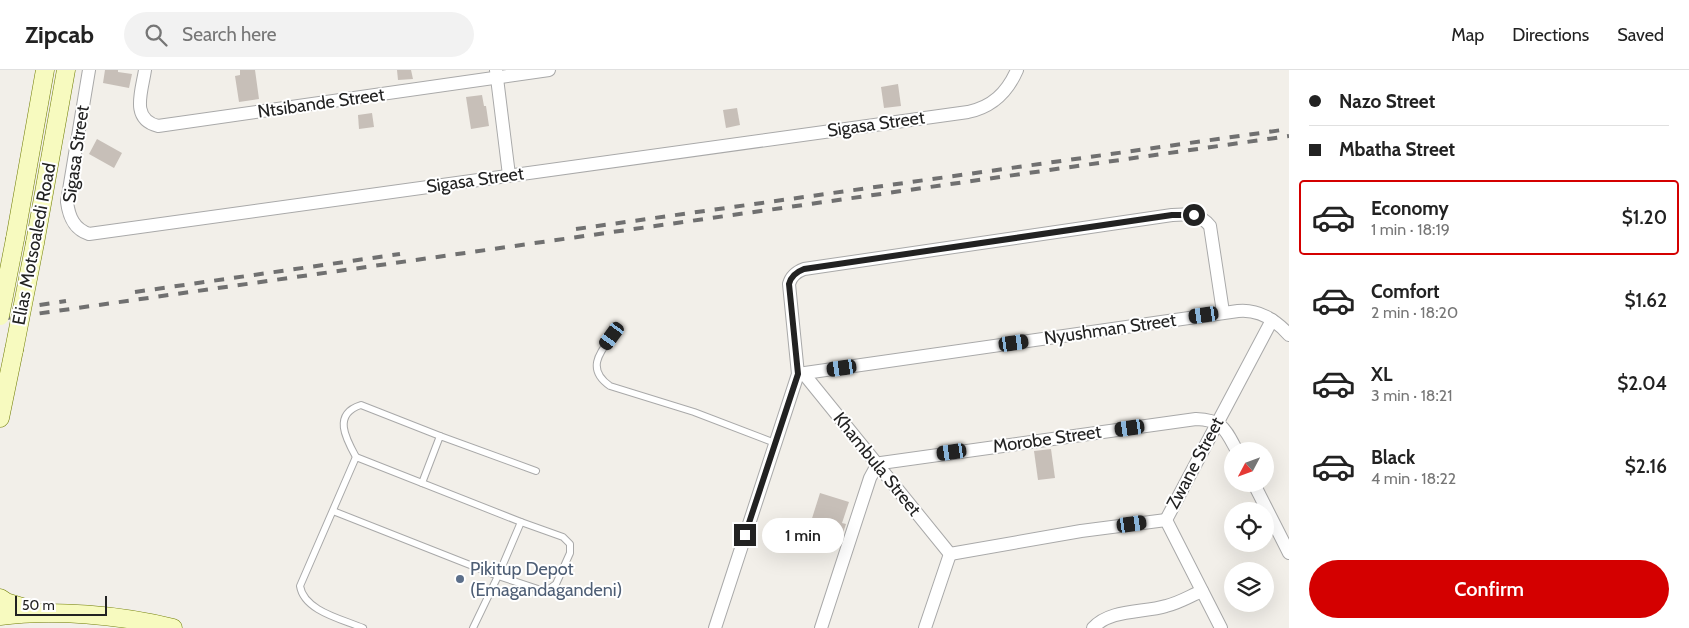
<!DOCTYPE html>
<html lang="en">
<head>
<meta charset="utf-8">
<style>
	body { margin:0; font-family:Cabin,sans-serif; background:#f2f2f2; color:#222; height:100vh; display:flex; flex-direction:column; font-size:19px; white-space:nowrap }
	* { box-sizing:border-box; margin:0 }
	p { font-size:16px; color:#767676 }
	.icon { flex:none; width:28px; height:28px; fill:none; stroke:currentColor; stroke-width:2; stroke-linecap:round; stroke-linejoin:round }
	.map { position:relative; flex:1; overflow:hidden }
	.side { display:flex; flex-direction:column; background:#fff; width:400px }
	.side>* { flex:none }
	.guide { display:grid; align-content:center; height:110px; padding:0 20px; background:#fff }
	.needle { width:32px; rotate:229deg }
	.controls { position:absolute; left:1224px; top:372px; display:grid; gap:10px }
	.controls a { display:grid; place-items:center; width:50px; height:50px; border-radius:50%; background:#fff; box-shadow:0 5px 20px #0002; font-size:25px }
	.scale { position:absolute; left:15px; bottom:12px; width:92px; box-sizing:border-box; padding-left:5px; border:2px solid #222; border-top:0; font-size:14px; line-height:18px; white-space:nowrap; color:#222; -webkit-text-stroke:4px #fff; paint-order:stroke }
	.end { position:absolute; width:22px; height:22px; margin:-11px; border:6px solid #222; background:#fff; box-shadow:0 0 0 2px #fff }
	.from { border-radius:50% }
	.bubble { position:absolute; height:35px; border-radius:18px; background:#fff; box-shadow:0 5px 20px #0002; font-size:16px; font-weight:600; line-height:35px; text-align:center }
	.car { position:absolute; width:15px; height:30px; margin:-15px -8px; border-radius:6px; box-shadow:0 0 4px 1px #0007; background:linear-gradient(#222 24%,#8ab4d8 0 40%,#222 0 76%,#8ab4d8 0 86%,#222 0) }
	.guide b { display:flex; align-items:center; gap:18px; height:48px; font-size:19px }
	.guide b+b { border-top:1px solid #e0e0e0 }
	.guide i { width:12px; height:12px; background:#222 }
	ul { padding:0; list-style:none }
	li { display:flex; align-items:center; gap:15px; height:75px; margin:0 10px 8px; padding:0 10px; border:2px solid transparent; border-radius:5px }
	li div { flex:1 }
	li b { display:block; font-size:19px }
	li em { font-style:normal; font-weight:600 }
	li.on { border-color:#d40000 }
	li>.icon { width:45px; height:45px; stroke-width:1.5 }
	.primary-button { display:flex; gap:10px; margin-top:auto; padding:10px 20px }
	.primary-button a { flex:1; height:58px; border-radius:30px; background:#d40000; color:#fff; font-size:20px; font-weight:600; line-height:58px; text-align:center }
	header { display:flex; align-items:center; gap:30px; box-sizing:border-box; height:70px; padding:0 25px; background:#fff; border-bottom:1px solid #e0e0e0 }
	header strong { font-size:24px }
	nav { display:flex; gap:28px; margin-inline-start:auto; font-size:18px }
	.search { width:350px; height:45px; background:#f2f2f2; display:flex; align-items:center; gap:12px; box-sizing:border-box; padding:0 18px; border-radius:28px; color:#767676; font-size:19px }
	main { display:flex; flex:1; min-height:0 }
	.map>svg:first-child { display:block }
	.building { fill:#c7bfb8 }
	.lines { fill:none; stroke-linecap:round; stroke-linejoin:round }
	.service-casing { stroke:#a9a9a9; stroke-width:8 }
	.minor-casing { stroke:#a9a9a9; stroke-width:14 }
	.secondary-casing { stroke:#707d05; stroke-width:19 }
	.service { stroke:#fff; stroke-width:6 }
	.minor { stroke:#fff; stroke-width:12 }
	.secondary { stroke:#f7fabf; stroke-width:18 }
	.rail { stroke:#707070; stroke-width:4; stroke-dasharray:10 10; stroke-linecap:butt }
	.secondary-bridge-casing { stroke:#707d05; stroke-width:19; stroke-linecap:butt }
	.secondary-bridge { stroke:#f7fabf; stroke-width:18 }
	.route { stroke:#222; stroke-width:6 }
	.service-dot { fill:#5c6f8a; stroke:#fff; stroke-width:2 }
	.labels { text-anchor:middle; dominant-baseline:central; stroke-width:4; stroke-linejoin:round; paint-order:stroke }
	.street-label { font-size:18px; fill:#222; stroke:#fff }
	.service-label { font-size:18px; fill:#4e5e75; stroke:#fff; text-anchor:start }
</style>
</head>
<body>
<header>
<strong>Zipcab</strong>
<div class="search"><svg class="icon" aria-label="search" viewBox="0 0 24 24"><circle cx="10" cy="10" r="6"/><path d="M15 15l6 6"/></svg>Search here</div>
<nav><a>Map</a><a>Directions</a><a>Saved</a></nav>
</header>
<main>
<div class="map">
<svg width="1289" height="558" viewBox="0 0 1289 558">
	<rect width="100%" height="100%" fill="#f2efe9"/>
	<g class="building">
		<polygon points="105,0 118,0 118,2 132,4 129,18 103,13"/>
		<polygon points="240,0 255,0 259,29 239,32 235,6 240,5"/>
		<polygon points="397,0 411,0 413,9 398,10"/>
		<polygon points="898,14 901,36 884,38 881,17"/>
		<polygon points="482,25 484,36 486,36 489,56 471,59 466,27"/>
		<polygon points="737,38 740,55 726,58 723,40"/>
		<polygon points="372,43 374,57 359,59 358,45"/>
		<polygon points="97,69 122,83 114,98 89,84"/>
		<polygon points="1051,379 1055,408 1038,410 1034,381"/>
		<polygon points="820,423 849,432 842,453 846,454 840,472 808,461"/>
	</g>
	<g class="lines">
		<g class="service-casing">
			<g id="service">
				<path d="M612,266C598,284 587,300 610,316L694,342L775,373"/>
				<path d="M356,387C346,369 332,344 361,335L440,366"/>
				<polyline points="422,413 440,366 536,401"/>
				<path d="M333,441L498,506L541,520L549,519L556,514L570,483V474L563,467L521,452L356,387L300,516C304,541 342,549 363,558"/>
				<polyline points="473,558 498,506 521,452"/>
			</g>
		</g>
		<g class="minor-casing">
			<g id="minor">
				<path d="M89,0L67,132C69,147 74,159 89,164L968,42C992,37 1007,23 1017,0"/>
				<path d="M145,0C142,21 130,49 158,56L549,0"/>
				<polyline points="496,0 509,105"/>
				<path d="M798,304L1238,241C1258,239 1276,250 1289,265"/>
				<polyline points="804,304 950,484"/>
				<polyline points="1254,414 1289,483"/>
				<polyline points="1166,450 1272,250"/>
				<polyline points="1166,450 1221,558"/>
				<polyline points="950,484 1081,461 1166,450"/>
				<path d="M715,558L798,304L789,214C791,206 796,202 804,199L1172,145C1187,144 1200,143 1210,156L1223,242"/>
				<path d="M821,558L870,408L877,395L881,393L1196,349C1223,350 1225,359 1237,381"/>
				<polyline points="925,558 950,484"/>
				<path d="M1093,558C1110,539 1143,543 1166,536C1179,533 1190,526 1202,521"/>
			</g>
		</g>
		<g class="secondary-casing">
			<g id="secondary">
				<polyline points="15,169 45,0"/>
				<polyline points="35,173 66,0"/>
				<polyline points="0,348 14,280"/>
				<polyline points="0,528 6,532 32,540"/>
				<path d="M0,546C53,539 121,545 173,558"/>
			</g>
		</g>
		<use href="#service" class="service"/>
		<use href="#minor" class="minor"/>
		<use href="#secondary" class="secondary"/>
		<g class="rail">
			<polyline points="576,159 1289,59"/>
			<polyline points="135,222 400,184"/>
			<polyline points="0,241 66,231"/>
			<polyline points="0,249 1289,66"/>
		</g>
		<g class="secondary-bridge-casing">
			<g id="secondary-bridge">
				<polyline points="0,246 15,169"/>
				<polyline points="14,280 35,173"/>
			</g>
		</g>
		<use href="#secondary-bridge" class="secondary-bridge"/>
	</g>
	<g class="lines">
		<path class="route" d="M745,465L798,304L789,214C791,206 796,202 804,199L1172,145H1194"/>
	</g>
	<circle class="service-dot" cx="460" cy="509" r="5"/>
	<g class="labels">
		<g class="street-label">
			<text transform="translate(321 33) rotate(-8)">Ntsibande Street</text>
			<text transform="translate(876 54) rotate(-8)">Sigasa Street</text>
			<text transform="translate(76 84) rotate(-82)">Sigasa Street</text>
			<text transform="translate(475 110) rotate(-8)">Sigasa Street</text>
			<text transform="translate(34 174) rotate(-79)">Elias Motsoaledi Road</text>
			<text transform="translate(1110 259) rotate(-8)">Nyushman Street</text>
			<text transform="translate(1047 369) rotate(-8)">Morobe Street</text>
			<text transform="translate(1195 393) rotate(-62)">Zwane Street</text>
			<text transform="translate(877 394) rotate(51)">Khambula Street</text>
		</g>
		<g class="service-label">
			<text x="470" y="499">Pikitup Depot<tspan x="470" dy="21">(Emagandagandeni)</tspan></text>
		</g>
	</g>
</svg>
<div class="controls">
<a><svg class="needle" viewBox="-14 -14 28 28"><path d="M0-13l5 13h-10z" fill="#e53935"/><path d="M0 13l5-13h-10z" fill="#767676"/></svg></a>
<a><svg class="icon" aria-label="locate" viewBox="0 0 24 24"><circle cx="12" cy="12" r="6"/><path d="M12 2v4M12 18v4M2 12h4M18 12h4"/></svg></a>
<a><svg class="icon" aria-label="layers" viewBox="0 0 24 24"><path d="M12 4l9 5-9 5-9-5zM3 14l9 5 9-5"/></svg></a>
</div>
<div class="scale">50 m</div>
<i class="end from" style="left:1194px;top:145px"></i>
<i class="end" style="left:745px;top:465px"></i>
<div class="bubble" style="left:762px;top:448px;width:82px">1 min</div>
<i class="car" style="left:1204px;top:245px;rotate:262deg"></i>
<i class="car" style="left:612px;top:266px;rotate:216deg"></i>
<i class="car" style="left:1014px;top:273px;rotate:82deg"></i>
<i class="car" style="left:842px;top:298px;rotate:262deg"></i>
<i class="car" style="left:1130px;top:358px;rotate:262deg"></i>
<i class="car" style="left:952px;top:382px;rotate:262deg"></i>
<i class="car" style="left:1132px;top:454px;rotate:82deg"></i>
</div>
<section class="side">
<div class="guide">
<b><i class="from"></i>Nazo Street</b>
<b><i></i>Mbatha Street</b>
</div>
<ul>
<li class="on"><svg class="icon" aria-label="car" viewBox="0 0 24 24"><path d="M5 17H2v-5l4-1 3-4h7l3 4 3 1v5h-3M9 17h6M6 11h13"/><circle cx="7" cy="17" r="2"/><circle cx="17" cy="17" r="2"/></svg><div><b>Economy</b><p>1 min · 18:19</p></div><em>$1.20</em></li>
<li><svg class="icon" aria-label="car" viewBox="0 0 24 24"><path d="M5 17H2v-5l4-1 3-4h7l3 4 3 1v5h-3M9 17h6M6 11h13"/><circle cx="7" cy="17" r="2"/><circle cx="17" cy="17" r="2"/></svg><div><b>Comfort</b><p>2 min · 18:20</p></div><em>$1.62</em></li>
<li><svg class="icon" aria-label="car" viewBox="0 0 24 24"><path d="M5 17H2v-5l4-1 3-4h7l3 4 3 1v5h-3M9 17h6M6 11h13"/><circle cx="7" cy="17" r="2"/><circle cx="17" cy="17" r="2"/></svg><div><b>XL</b><p>3 min · 18:21</p></div><em>$2.04</em></li>
<li><svg class="icon" aria-label="car" viewBox="0 0 24 24"><path d="M5 17H2v-5l4-1 3-4h7l3 4 3 1v5h-3M9 17h6M6 11h13"/><circle cx="7" cy="17" r="2"/><circle cx="17" cy="17" r="2"/></svg><div><b>Black</b><p>4 min · 18:22</p></div><em>$2.16</em></li>
</ul>
<div class="primary-button"><a>Confirm</a></div>
</section>
</main>
</body>
</html>
